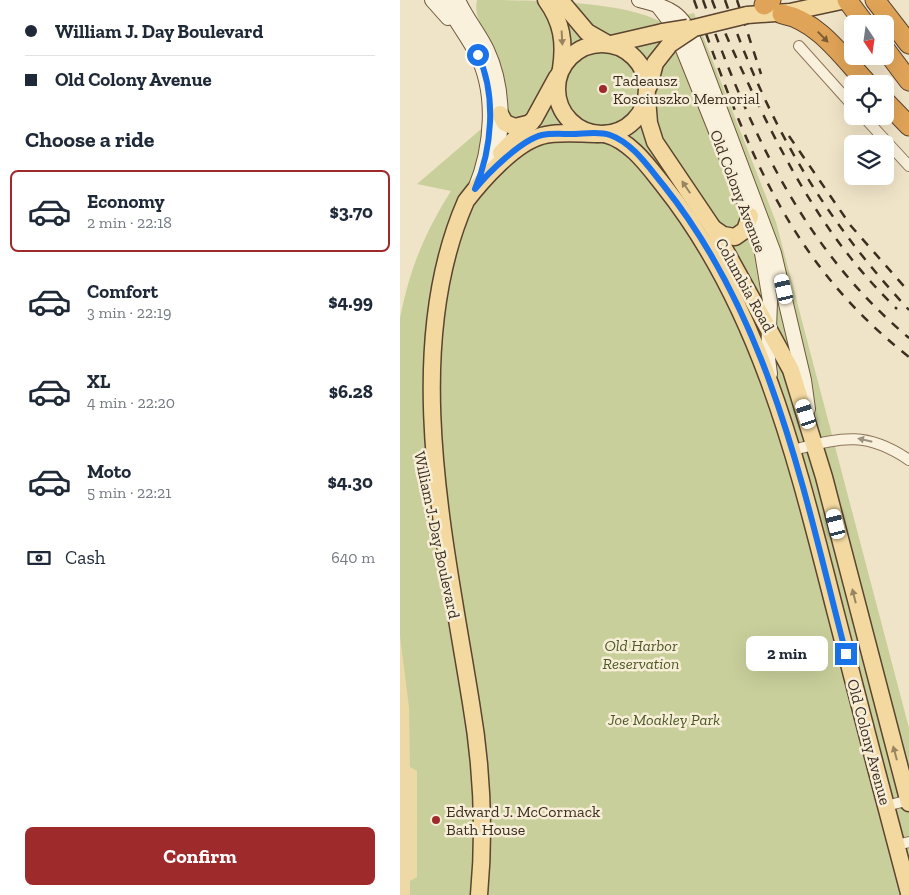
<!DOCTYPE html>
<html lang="en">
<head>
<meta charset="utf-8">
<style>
	body { margin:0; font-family:"Zilla Slab",serif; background:#f6f6f7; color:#1f2937; height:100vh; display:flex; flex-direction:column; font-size:19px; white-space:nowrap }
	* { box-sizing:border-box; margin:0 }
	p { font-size:16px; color:#747a83 }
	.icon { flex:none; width:28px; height:28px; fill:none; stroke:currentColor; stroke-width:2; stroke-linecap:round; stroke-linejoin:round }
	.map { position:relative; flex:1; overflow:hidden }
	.drawer { display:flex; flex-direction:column; background:#fff; width:400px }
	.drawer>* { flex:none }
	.guide { display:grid; align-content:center; height:110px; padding:0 25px; background:#fff }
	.needle { width:32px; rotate:167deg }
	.controls { position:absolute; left:444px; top:15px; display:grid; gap:10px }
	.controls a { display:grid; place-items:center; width:50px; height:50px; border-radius:8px; background:#fff; box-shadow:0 5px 20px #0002; font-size:25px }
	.end { position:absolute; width:22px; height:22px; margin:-11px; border:6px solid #1a73e8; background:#fff; box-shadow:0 0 0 2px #fff }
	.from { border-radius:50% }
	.bubble { position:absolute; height:35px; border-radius:8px; background:#fff; box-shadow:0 5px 20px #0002; font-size:16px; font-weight:700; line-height:35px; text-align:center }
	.car { position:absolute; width:15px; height:30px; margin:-15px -8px; border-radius:6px; box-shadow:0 0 4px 1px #0007; background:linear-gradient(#fff 24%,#345 0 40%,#fff 0 76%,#345 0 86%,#fff 0) }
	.guide b { display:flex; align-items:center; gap:18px; height:48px; font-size:19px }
	.guide b+b { border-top:1px solid #e0e1e3 }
	.guide i { width:12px; height:12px; background:#1f2937 }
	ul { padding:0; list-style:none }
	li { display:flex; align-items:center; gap:15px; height:82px; margin:0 10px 8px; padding:0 15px; border:2px solid transparent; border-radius:8px }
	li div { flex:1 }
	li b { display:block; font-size:19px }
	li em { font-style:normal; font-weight:700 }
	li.active { border-color:#9e2a2b }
	li>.icon { width:45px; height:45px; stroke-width:1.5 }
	h2 { padding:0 25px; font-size:22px; line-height:60px }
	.pay { display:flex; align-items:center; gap:12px; height:55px; padding:0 25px; font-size:19px }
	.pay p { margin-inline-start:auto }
	.action { display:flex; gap:10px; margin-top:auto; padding:10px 25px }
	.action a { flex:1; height:58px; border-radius:8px; background:#9e2a2b; color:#fff; font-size:20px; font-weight:700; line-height:58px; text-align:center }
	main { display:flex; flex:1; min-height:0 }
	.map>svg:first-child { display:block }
	.green { fill:#c9cf9b }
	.sand { fill:#ecd9a5 }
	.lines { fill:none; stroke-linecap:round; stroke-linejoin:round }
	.street-casing { stroke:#8d765c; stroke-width:12 }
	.secondary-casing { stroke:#6f573f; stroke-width:16 }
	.primary-casing { stroke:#5b4430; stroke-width:19 }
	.highway-casing { stroke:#5b4430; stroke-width:21 }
	.street { stroke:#faf1dc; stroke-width:10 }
	.secondary { stroke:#faf1dc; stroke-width:14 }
	.primary { stroke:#f3d9a0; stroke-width:16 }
	.highway { stroke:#e0a458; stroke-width:19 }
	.rail { stroke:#3d2e20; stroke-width:2.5; stroke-dasharray:9 9; stroke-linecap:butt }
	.primary-bridge-casing { stroke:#5b4430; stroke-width:19; stroke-linecap:butt }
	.primary-bridge { stroke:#f3d9a0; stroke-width:16 }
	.oneway { fill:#7e5d36 }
	.oneway2 { fill:#988460 }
	.oneway3 { fill:#9c907e }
	.route { stroke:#1a73e8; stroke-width:6 }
	.poi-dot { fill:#9e2a2b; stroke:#f7eed8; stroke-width:2 }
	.labels { text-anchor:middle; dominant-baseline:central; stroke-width:5; stroke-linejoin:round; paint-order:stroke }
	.poi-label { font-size:16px; fill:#3d2e20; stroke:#f7eed8; text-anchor:start }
	.street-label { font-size:16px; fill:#3d2e20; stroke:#f7eed8 }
	.park-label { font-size:16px; font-style:italic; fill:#4d5a26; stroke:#f7eed8 }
</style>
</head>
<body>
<main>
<section class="drawer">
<div class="guide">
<b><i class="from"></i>William J. Day Boulevard</b>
<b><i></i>Old Colony Avenue</b>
</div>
<h2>Choose a ride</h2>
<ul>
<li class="active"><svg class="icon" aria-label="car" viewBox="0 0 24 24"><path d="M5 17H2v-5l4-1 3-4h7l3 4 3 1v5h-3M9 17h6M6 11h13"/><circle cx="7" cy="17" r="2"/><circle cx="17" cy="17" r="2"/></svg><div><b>Economy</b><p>2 min · 22:18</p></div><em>$3.70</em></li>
<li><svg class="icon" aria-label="car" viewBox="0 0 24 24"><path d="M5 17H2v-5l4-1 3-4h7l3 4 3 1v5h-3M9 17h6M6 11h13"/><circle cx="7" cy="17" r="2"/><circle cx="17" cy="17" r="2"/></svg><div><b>Comfort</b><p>3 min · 22:19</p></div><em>$4.99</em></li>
<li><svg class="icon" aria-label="car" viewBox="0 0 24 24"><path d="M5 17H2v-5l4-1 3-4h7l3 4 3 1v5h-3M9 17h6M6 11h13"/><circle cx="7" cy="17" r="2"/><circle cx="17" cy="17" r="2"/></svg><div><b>XL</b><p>4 min · 22:20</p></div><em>$6.28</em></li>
<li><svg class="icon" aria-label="car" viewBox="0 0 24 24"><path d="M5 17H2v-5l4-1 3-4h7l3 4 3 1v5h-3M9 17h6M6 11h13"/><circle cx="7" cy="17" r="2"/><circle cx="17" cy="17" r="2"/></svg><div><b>Moto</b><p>5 min · 22:21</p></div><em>$4.30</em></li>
</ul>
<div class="pay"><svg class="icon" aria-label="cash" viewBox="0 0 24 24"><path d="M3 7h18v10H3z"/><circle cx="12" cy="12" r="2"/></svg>Cash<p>640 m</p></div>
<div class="action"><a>Confirm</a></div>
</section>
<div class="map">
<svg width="509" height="895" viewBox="0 0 509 895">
	<rect width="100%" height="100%" fill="#f0e4c8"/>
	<path class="green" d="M77,0C126,0 220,0 259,21L294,13L376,222L509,728V895H0V318C10,268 24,234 51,191L17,184L108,106C107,89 104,72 98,56C91,38 72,21 77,0Z"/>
	<polygon class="sand" points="0,636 9,707 10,767 17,771 17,877 10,881 10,895 0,895"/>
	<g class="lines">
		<g class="street-casing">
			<g id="street">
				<polyline points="399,46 452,105"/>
				<polyline points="463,116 509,166"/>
				<path d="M393,450C441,438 465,430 509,460"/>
				<polyline points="486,806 509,800"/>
				<polyline points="496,845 509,842"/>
			</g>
		</g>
		<g class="secondary-casing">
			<g id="secondary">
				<polyline points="32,0 48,18"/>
				<path d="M45,0C53,19 67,35 76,53C97,93 92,148 75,189"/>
				<path d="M58,0C66,18 79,33 87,50C103,84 104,126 95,161"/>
				<path d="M239,0C271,8 282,12 295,43L374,253L404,380L408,409"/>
				<polyline points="258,6 274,27 350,216 362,253 370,301 368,358 370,374"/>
			</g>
		</g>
		<g class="primary-casing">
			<g id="primary">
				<path d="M146,0C162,22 165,42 161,69"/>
				<polyline points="160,0 187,32 208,44"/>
				<polyline points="347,15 390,12 446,0"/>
				<circle cx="202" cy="89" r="45"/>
				<polyline points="211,44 263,32"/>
				<polyline points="249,86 255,63 270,44"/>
				<polyline points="247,98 249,123 255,142 313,228 391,370 424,477 509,803"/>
				<polyline points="100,114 105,123 115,127 131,123"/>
				<path d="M205,134C231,141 248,166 264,186C361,308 397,462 435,610C459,704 484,799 509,893"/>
				<polyline points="101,153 134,119 157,77"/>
				<polyline points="313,228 323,235 335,237 345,230 350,216"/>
				<path d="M79,895C85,831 82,767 71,703C45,540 0,351 66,201C82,180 115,143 141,136C158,131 180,134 198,134"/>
			</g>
		</g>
		<g class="highway-casing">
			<g id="highway">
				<polyline points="447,0 465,24"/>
				<polyline points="475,0 509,44"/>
				<polyline points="364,5 371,0"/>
				<path d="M382,14C419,21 443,58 468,84"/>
				<polyline points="485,49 509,81"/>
				<polyline points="485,101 509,126"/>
			</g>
		</g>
		<use href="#street" class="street"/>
		<use href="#secondary" class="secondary"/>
		<use href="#primary" class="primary"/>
		<use href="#highway" class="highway"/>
		<g class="rail">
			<path d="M294,0C345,143 385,259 509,357"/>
			<path d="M303,0C349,129 402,248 509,338"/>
			<path d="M312,0C325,35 341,68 357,102C395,180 434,248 497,309"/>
			<path d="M325,0C367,122 421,215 509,310"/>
			<polyline points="337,0 361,74"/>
			<polyline points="389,136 451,226 509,292"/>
		</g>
		<g class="primary-bridge-casing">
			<g id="primary-bridge">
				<polyline points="263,32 288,28"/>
				<polyline points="270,44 294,28 347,15"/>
			</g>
		</g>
		<use href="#primary-bridge" class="primary-bridge"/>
	</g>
	<defs><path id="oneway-solid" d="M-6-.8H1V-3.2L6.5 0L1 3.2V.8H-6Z" transform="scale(1.25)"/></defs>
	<use class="oneway" href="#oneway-solid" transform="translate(423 37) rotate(46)"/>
	<g class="oneway2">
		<use href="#oneway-solid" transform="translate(162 38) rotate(87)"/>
		<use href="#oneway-solid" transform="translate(286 187) rotate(-124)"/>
		<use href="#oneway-solid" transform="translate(454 596) rotate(-104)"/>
		<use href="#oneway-solid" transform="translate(495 753) rotate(-105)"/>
	</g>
	<use class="oneway3" href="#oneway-solid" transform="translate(465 440) rotate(-167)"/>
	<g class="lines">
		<path class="route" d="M78,55C97,96 92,149 75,189C88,173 121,140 142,135C151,133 162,134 172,134C183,134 199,131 210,135C233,143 249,168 264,186C371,320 404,492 446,654"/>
	</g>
	<g class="poi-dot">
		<circle cx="203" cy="89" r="5"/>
		<circle cx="36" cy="820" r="5"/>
	</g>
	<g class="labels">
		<g class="poi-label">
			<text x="213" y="80">Tadeausz<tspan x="213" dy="18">Kosciuszko Memorial</tspan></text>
			<text x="46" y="811">Edward J. McCormack<tspan x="46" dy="18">Bath House</tspan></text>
		</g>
		<g class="street-label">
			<text transform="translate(338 191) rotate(69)">Old Colony Avenue</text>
			<text transform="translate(345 285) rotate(61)">Columbia Road</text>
			<text transform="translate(37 535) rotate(78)">William J. Day Boulevard</text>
			<text transform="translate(469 742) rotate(75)">Old Colony Avenue</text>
		</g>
		<g class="park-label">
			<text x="241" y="645">Old Harbor<tspan x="241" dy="18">Reservation</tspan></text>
			<text x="264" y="719">Joe Moakley Park</text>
		</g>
	</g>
</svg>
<div class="controls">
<a><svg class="needle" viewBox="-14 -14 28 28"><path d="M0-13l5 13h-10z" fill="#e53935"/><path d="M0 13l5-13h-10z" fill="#747a83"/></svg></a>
<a><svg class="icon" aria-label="locate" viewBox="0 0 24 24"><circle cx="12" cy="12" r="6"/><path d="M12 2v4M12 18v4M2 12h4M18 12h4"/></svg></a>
<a><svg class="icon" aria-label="layers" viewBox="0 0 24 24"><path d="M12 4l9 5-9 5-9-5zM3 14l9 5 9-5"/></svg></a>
</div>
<i class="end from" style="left:78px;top:55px"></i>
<i class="end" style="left:446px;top:654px"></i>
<div class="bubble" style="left:346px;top:636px;width:82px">2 min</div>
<i class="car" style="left:384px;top:289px;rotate:347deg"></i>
<i class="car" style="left:406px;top:414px;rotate:342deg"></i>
<i class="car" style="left:436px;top:524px;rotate:346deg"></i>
</div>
</main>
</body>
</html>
